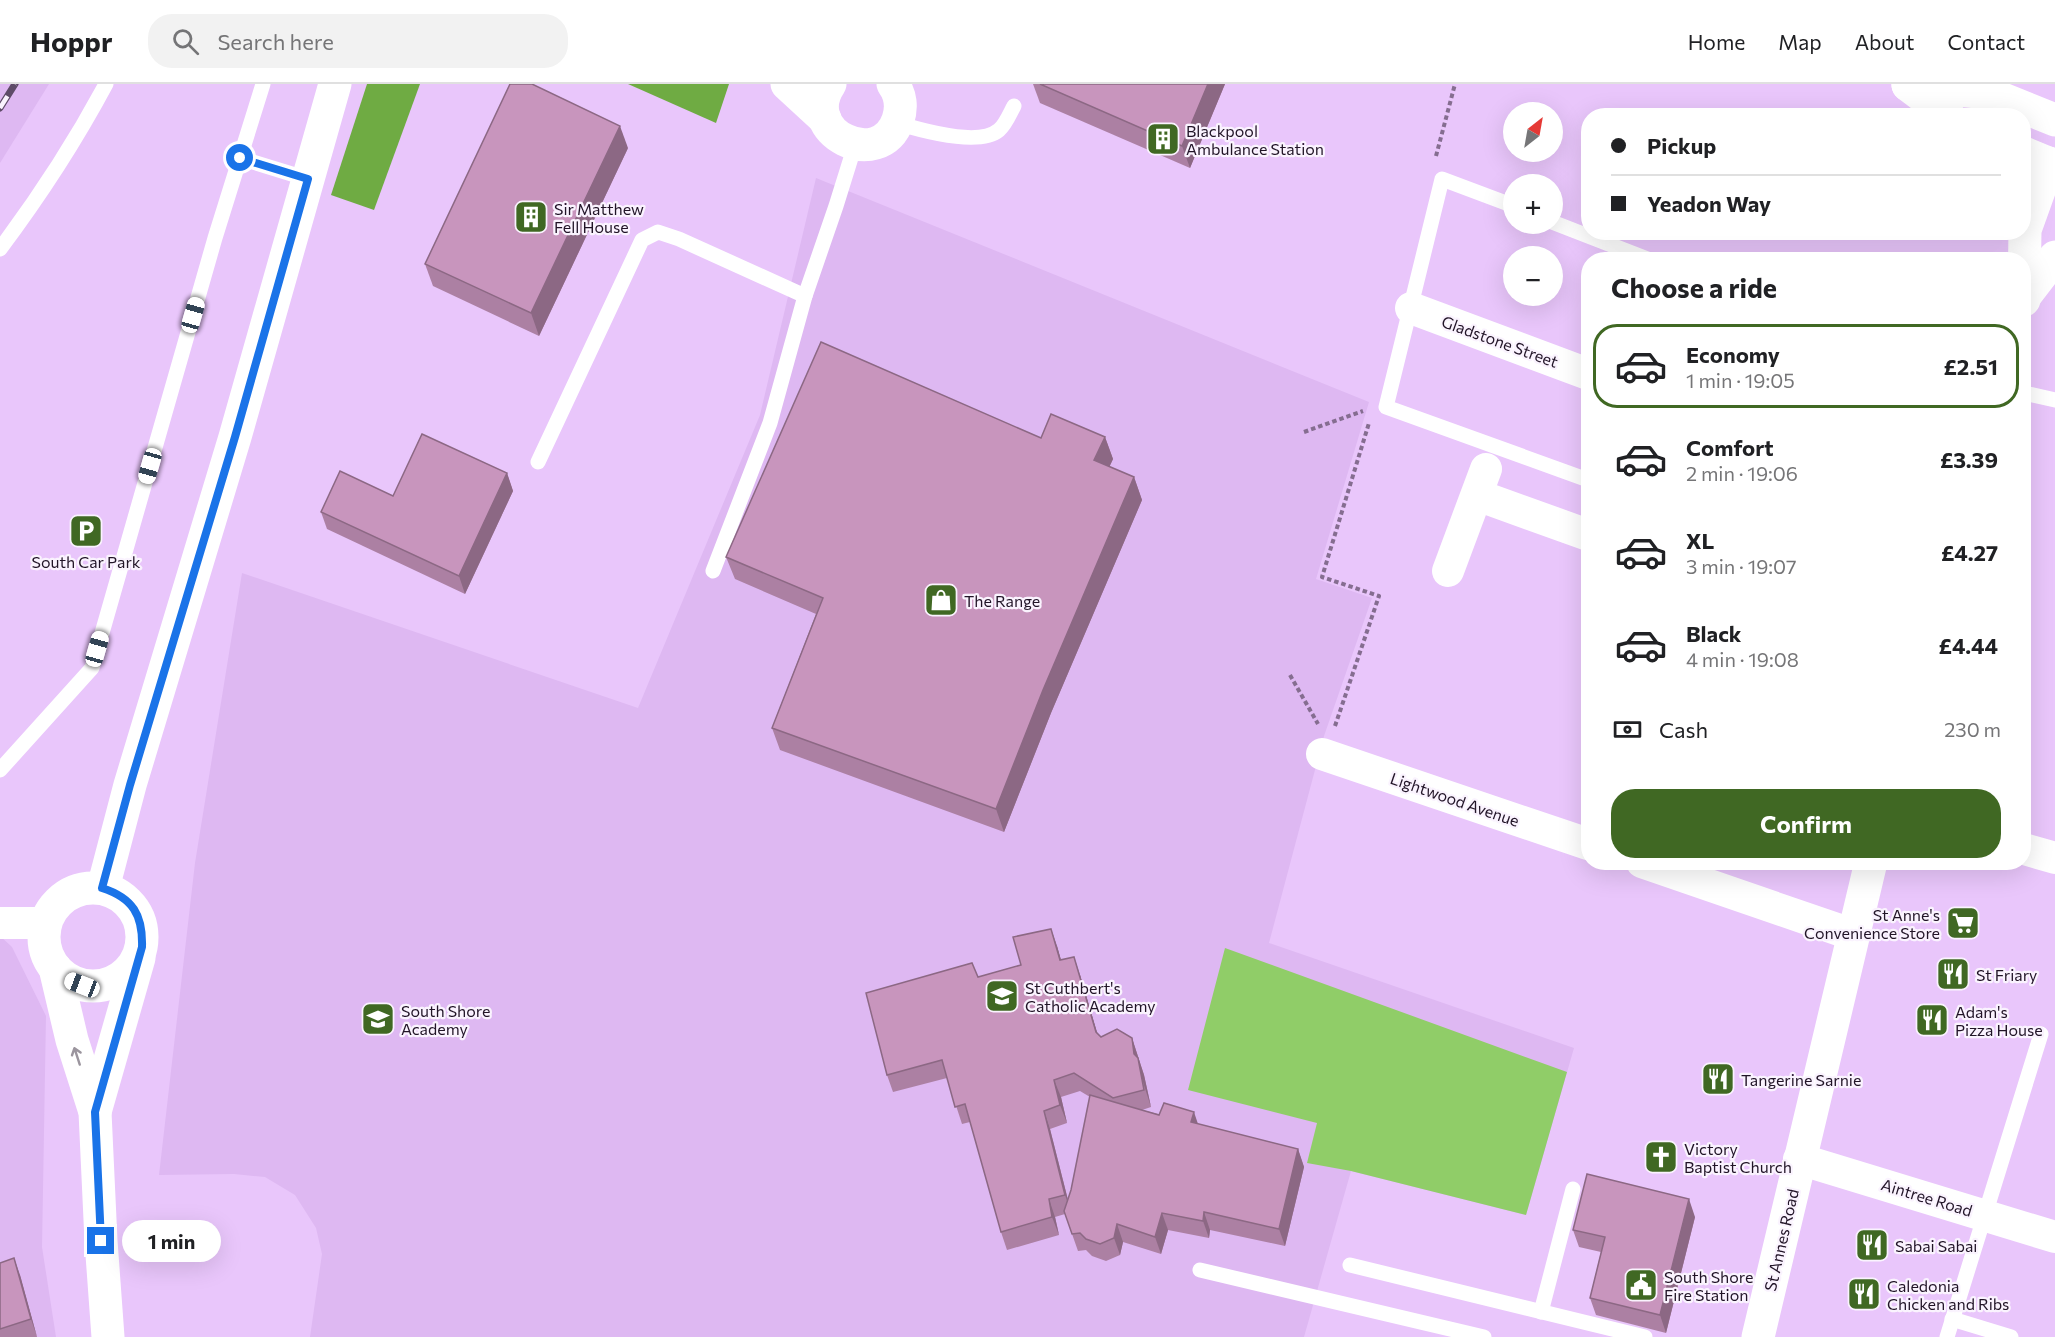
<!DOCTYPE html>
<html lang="en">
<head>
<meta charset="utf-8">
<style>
	body { margin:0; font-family:Commissioner,sans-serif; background:#f2f2f2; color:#202124; height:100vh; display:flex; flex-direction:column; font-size:22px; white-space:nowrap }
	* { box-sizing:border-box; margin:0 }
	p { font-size:20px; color:#757577 }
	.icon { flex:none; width:33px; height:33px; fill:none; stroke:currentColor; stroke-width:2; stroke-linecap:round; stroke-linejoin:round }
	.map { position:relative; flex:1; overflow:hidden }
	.sheet { position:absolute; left:1581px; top:168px; width:450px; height:618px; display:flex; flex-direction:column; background:#fff; border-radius:24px; box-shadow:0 6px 24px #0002 }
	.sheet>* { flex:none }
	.top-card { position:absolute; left:1581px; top:24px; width:450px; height:132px; border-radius:24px; box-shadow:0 6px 24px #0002; display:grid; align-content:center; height:132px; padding:0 30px; background:#fff }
	.needle { width:39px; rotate:31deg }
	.controls { position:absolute; left:1503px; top:18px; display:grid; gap:12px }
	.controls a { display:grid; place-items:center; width:60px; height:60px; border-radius:50%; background:#fff; box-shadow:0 6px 24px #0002; font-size:30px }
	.end { position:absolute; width:27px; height:27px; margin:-14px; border:8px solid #1a73e8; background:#fff; box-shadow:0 0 0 3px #fff }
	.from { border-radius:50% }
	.bubble { position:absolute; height:42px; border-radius:21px; background:#fff; box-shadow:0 6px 24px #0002; font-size:20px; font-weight:700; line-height:42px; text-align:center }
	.car { position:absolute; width:18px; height:36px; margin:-18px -9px; border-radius:8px; box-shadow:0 0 4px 2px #0007; background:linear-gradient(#fff 24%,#345 0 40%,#fff 0 76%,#345 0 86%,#fff 0) }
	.top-card b { display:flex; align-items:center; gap:21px; height:57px; font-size:22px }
	.top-card b+b { border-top:2px solid #e0e0e0 }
	.top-card i { width:15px; height:15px; background:#202124 }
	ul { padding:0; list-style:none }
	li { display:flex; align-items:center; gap:18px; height:84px; margin:0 12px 9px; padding:0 18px; border:3px solid transparent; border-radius:24px }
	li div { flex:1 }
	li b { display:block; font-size:22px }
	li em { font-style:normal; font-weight:700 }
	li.on { border-color:#406823 }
	li>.icon { width:54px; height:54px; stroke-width:1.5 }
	h2 { padding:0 30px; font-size:27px; line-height:72px }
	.pay { display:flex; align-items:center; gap:15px; height:66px; padding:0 30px; font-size:22px }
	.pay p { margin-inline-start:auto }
	.button { display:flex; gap:12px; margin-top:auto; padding:12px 30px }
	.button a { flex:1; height:69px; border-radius:24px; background:#406823; color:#fff; font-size:24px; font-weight:700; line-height:69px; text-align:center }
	header { display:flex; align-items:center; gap:36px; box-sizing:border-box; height:84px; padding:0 30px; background:#fff; border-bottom:2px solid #e0e0e0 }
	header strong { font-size:28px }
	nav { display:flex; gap:33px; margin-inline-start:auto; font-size:21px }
	.search { width:420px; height:54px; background:#f2f2f2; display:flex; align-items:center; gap:15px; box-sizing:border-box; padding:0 21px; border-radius:24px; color:#757577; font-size:22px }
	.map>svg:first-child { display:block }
	.built { fill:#deb8f2 }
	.green { fill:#90cd68 }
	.forest { fill:#6fab43 }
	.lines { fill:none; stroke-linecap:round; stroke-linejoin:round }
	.path { stroke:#856d90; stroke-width:4; stroke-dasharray:4.5 3; stroke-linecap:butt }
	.service { stroke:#fff; stroke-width:15 }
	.minor { stroke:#fff; stroke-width:32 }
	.tertiary { stroke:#fff; stroke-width:33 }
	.trunk { stroke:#fff; stroke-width:33 }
	.rail-casing { stroke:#5e4b68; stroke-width:7 }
	.rail { stroke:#faf3fe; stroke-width:4.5; stroke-dasharray:14; stroke-linecap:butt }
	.wall { fill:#ac80a3; fill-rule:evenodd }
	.shaded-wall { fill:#8c6884 }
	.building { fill:#c895bd; stroke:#8c6884; stroke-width:1.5 }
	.oneway { stroke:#9b959e }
	.route { stroke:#1a73e8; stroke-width:8 }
	.labels { text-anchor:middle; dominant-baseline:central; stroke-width:4.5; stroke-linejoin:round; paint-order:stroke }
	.poi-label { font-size:16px; fill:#211427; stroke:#faf3fe; text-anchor:start }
	.street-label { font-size:16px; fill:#211427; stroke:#faf3fe }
</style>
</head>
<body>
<header>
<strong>Hoppr</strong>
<div class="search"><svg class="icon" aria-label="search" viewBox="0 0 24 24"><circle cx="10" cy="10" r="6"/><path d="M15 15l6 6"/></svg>Search here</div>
<nav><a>Home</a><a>Map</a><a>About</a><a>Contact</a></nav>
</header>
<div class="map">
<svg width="2055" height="1253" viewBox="0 0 2055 1253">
	<rect width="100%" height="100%" fill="#e9c6fb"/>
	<g class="built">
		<polygon points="0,0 49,0 0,79"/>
		<polygon points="816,94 1369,318 1316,495 1372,514 1324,652 1269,859 1574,964 1526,1131 1351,1087 1304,1253 310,1253 322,1170 316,1144 295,1111 265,1093 234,1090 159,1091 195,779 242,489 638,624 760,331"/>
		<polygon points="0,852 12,863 46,932 42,1163 56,1253 0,1253"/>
	</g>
	<polygon class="green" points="1225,864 1567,988 1526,1131 1351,1087 1307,1079 1317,1039 1188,1006"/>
	<g class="forest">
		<polygon points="367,0 420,0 374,126 331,111"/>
		<polygon points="628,0 729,0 716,39"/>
	</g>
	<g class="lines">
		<g class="path">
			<polyline points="1436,72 1455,0"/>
			<polyline points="1304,348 1363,327"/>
			<polyline points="1290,591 1318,640"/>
			<polyline points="1335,642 1379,512 1322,493 1369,339"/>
		</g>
		<g class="service">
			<path d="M897,39C920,46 979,63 999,46C1006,40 1010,29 1014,22"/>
			<polyline points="240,74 308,95"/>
			<polyline points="1514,122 1442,95 1386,323 1588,396"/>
			<polyline points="1552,138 1650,176"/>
			<path d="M0,165C39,113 75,58 106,0"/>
			<polyline points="2024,309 2055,316"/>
			<polyline points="538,378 642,156 658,148 679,155 805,212"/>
			<polyline points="713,487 770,339 805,212 836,122 855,61"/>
			<polyline points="0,686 92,584 215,154 263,0"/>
			<polyline points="1350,1181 1645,1253"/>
			<polyline points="1200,1186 1484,1253"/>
			<polyline points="1541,1228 1573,1105"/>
			<polyline points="1952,1235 2011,1253"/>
			<polyline points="1947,1253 2041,950"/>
		</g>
		<g class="minor">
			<polyline points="1411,224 1588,290"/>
			<polyline points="1477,411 1588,451"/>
			<polyline points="1448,487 1486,385"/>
			<polyline points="1322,670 1588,760"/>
			<polyline points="2024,765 2055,774"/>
			<polyline points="1642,778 1854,851"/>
			<polyline points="0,839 46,839"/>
			<polyline points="1799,1075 2055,1153"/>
		</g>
		<g class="tertiary">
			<polyline points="787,0 825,35"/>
			<path d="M830,0C797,49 880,88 898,36C902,24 901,11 893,0"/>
			<polyline points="2025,212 2055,173"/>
			<polyline points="2024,216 2025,146 2049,79"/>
			<circle cx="93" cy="853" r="49"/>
			<polyline points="103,804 130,701 235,353 335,0"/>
			<polyline points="55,884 72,956 95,1028 101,1157 108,1253"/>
			<polyline points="95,1028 139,874"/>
			<polyline points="1758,1253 1871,778"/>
		</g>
		<g class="trunk">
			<polyline points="1908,1 1988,9 2055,36"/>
			<polyline points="1908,1 1949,32"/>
			<polyline points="2024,69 2055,82"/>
		</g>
		<g class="rail-casing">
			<polyline id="rail" points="0,24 15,0"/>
		</g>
		<use href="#rail" class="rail"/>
	</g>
	<g class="wall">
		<polygon points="1033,0 1225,0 1190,84 1040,19"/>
		<polygon points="628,64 539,252 433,202 425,180"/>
		<polygon points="1105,353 1113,375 1109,383 1134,393 1142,416 1051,629 1004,748 780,666 772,644 816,530 735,495 726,473 1041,354"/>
		<polygon points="507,389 513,407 465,510 327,445 321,428"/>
		<path d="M1057,862L1061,876L1080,891L1097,949L1101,953L1132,954L1144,991L1151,1023L1142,1026L1298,1065L1304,1083L1285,1162L1210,1146L1209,1154L1168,1146L1161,1170L1123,1158L1120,1171L1106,1177L1092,1172L1086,1166L1078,1167L1065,1130L1055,1133L1059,1151L1007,1166L1001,1148L970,1038L962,1040L947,994L893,1008L887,991L978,893L1021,881ZM1080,1007L1090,1013L1071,1106L1068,1116L1050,1045L1067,1039L1061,1013Z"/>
		<polygon points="1695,1133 1666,1249 1596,1231 1590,1214 1601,1168 1579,1163 1573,1146"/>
		<polygon points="0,1179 20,1191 37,1253 0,1253"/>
	</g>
	<g class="shaded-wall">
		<polygon points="1208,0 1225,0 1190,84 1182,62"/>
		<polygon points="620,42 628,64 539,252 531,229"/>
		<polygon points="1105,353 1113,375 1102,399 1094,376"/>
		<polygon points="507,389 513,407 465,510 459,492"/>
		<polygon points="1134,393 1142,416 1051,629 1004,748 996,725 1043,606"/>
		<polygon points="1051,845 1057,862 1066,894 1060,876"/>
		<polygon points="1074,873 1080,891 1102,965 1096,948"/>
		<polygon points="1132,954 1144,991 1151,1023 1134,970"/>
		<polygon points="1054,996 1061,1013 1067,1039 1060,1021"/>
		<polygon points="1044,1027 1050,1045 1071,1128 1065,1111"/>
		<polygon points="1194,1028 1200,1046 1191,1038"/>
		<polygon points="1298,1065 1304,1083 1285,1162 1279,1145"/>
		<polygon points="1049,1115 1055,1133 1059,1151 1052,1133"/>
		<polygon points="1689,1115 1695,1133 1666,1249 1660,1231"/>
		<polygon points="1204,1128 1210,1146 1209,1154 1203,1137"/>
		<polygon points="1162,1129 1168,1146 1161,1170 1155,1153"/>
		<polygon points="1117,1140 1123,1158 1120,1171 1114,1154"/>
		<polygon points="14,1174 20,1191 37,1253 31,1235"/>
	</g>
	<g class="building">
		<polygon points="510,0 532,0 620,42 531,229 425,180"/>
		<polygon points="1040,0 1208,0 1182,62"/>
		<polygon points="821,258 1041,354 1051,330 1105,353 1094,376 1134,393 1043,606 996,725 772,644 823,514 726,473"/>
		<polygon points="422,350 507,389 459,492 321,428 340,387 393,412"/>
		<polygon points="1051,845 1060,876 1074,873 1096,948 1101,953 1117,945 1132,954 1134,970 1138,974 1144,1006 1113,1014 1074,989 1054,996 1060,1021 1044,1027 1065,1111 1049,1115 1052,1133 1001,1148 965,1020 955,1023 942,976 887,991 866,909 972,879 978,893 1021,881 1013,853"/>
		<polygon points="1090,1011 1159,1031 1164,1019 1194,1028 1191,1038 1298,1065 1279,1145 1204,1128 1203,1137 1162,1129 1155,1153 1117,1140 1114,1154 1100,1160 1086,1155 1080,1149 1072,1150 1064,1127 1071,1106"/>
		<polygon points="1587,1090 1689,1115 1660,1231 1590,1214 1605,1153 1573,1146"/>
		<polygon points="14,1174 31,1235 0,1245 0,1179"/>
	</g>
	<defs><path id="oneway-shaft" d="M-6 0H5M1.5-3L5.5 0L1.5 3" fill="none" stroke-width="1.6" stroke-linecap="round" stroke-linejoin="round" transform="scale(1.5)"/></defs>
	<use class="oneway" href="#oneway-shaft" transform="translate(77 972) rotate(-108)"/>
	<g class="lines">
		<path class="route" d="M101,1157L95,1028L142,863C143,831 133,814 102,804L130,701L235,353L308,95L240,74"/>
	</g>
	<defs>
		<g id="building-square" transform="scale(1.725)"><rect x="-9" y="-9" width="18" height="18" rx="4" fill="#406823" stroke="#faf3fe"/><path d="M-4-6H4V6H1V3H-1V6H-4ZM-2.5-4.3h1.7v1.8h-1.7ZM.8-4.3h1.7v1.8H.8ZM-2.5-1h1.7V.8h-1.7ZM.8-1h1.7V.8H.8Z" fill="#fff"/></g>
		<g id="parking-square" transform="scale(1.725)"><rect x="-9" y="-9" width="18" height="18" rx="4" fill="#406823" stroke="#faf3fe"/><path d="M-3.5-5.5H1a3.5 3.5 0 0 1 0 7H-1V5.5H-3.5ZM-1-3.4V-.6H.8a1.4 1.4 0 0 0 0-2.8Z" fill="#fff"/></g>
		<g id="shop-square" transform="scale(1.725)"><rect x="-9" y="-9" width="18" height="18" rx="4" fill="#406823" stroke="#faf3fe"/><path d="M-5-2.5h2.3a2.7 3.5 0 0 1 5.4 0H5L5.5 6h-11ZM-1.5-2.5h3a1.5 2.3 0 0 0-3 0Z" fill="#fff"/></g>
		<g id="supermarket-square" transform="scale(1.725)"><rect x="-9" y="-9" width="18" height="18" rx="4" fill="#406823" stroke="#faf3fe"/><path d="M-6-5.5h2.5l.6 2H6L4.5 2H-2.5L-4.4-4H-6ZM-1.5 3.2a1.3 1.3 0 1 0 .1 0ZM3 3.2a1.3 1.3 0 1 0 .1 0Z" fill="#fff"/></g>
		<g id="restaurant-square" transform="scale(1.725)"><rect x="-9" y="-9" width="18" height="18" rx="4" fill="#406823" stroke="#faf3fe"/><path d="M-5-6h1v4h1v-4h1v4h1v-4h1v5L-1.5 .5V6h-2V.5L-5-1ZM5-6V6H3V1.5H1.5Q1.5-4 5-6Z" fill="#fff"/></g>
		<g id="school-square" transform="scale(1.725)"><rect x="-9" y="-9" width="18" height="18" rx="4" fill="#406823" stroke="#faf3fe"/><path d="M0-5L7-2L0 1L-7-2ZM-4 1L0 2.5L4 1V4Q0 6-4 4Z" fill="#fff"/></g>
		<g id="church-square" transform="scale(1.725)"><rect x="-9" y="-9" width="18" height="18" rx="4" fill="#406823" stroke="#faf3fe"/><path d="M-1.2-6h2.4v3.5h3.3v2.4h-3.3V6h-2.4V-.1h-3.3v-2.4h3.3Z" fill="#fff"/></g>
		<g id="civic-square" transform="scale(1.725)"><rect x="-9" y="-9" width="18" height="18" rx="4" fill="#406823" stroke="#faf3fe"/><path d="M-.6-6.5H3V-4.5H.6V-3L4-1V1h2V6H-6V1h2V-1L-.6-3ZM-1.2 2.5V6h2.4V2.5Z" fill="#fff"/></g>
	</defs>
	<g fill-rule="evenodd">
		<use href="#building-square" x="1163" y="55"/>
		<use href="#building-square" x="531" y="133"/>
		<use href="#parking-square" x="86" y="447"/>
		<use href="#shop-square" x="941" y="516"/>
		<use href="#supermarket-square" x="1963" y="839"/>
		<use href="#restaurant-square" x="1953" y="890"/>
		<use href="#school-square" x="1002" y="912"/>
		<use href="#school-square" x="378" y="935"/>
		<use href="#restaurant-square" x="1932" y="936"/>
		<use href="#restaurant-square" x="1718" y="995"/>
		<use href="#church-square" x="1661" y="1073"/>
		<use href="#restaurant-square" x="1872" y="1161"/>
		<use href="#civic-square" x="1641" y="1201"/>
		<use href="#restaurant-square" x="1864" y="1210"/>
	</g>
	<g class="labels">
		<g class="poi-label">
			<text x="1186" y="46">Blackpool<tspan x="1186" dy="18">Ambulance Station</tspan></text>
			<text x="554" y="124">Sir Matthew<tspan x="554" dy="18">Fell House</tspan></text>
			<text x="86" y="477" text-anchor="middle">South Car Park</text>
			<text x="964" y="516">The Range</text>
			<text x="1940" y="830" text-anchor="end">St Anne's<tspan x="1940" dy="18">Convenience Store</tspan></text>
			<text x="1976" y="890">St Friary</text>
			<text x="1025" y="903">St Cuthbert's<tspan x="1025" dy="18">Catholic Academy</tspan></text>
			<text x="401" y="926">South Shore<tspan x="401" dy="18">Academy</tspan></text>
			<text x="1955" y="927">Adam's<tspan x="1955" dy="18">Pizza House</tspan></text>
			<text x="1741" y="995">Tangerine Sarnie</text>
			<text x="1684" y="1064">Victory<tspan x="1684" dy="18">Baptist Church</tspan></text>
			<text x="1895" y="1161">Sabai Sabai</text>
			<text x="1664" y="1192">South Shore<tspan x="1664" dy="18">Fire Station</tspan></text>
			<text x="1887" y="1201">Caledonia<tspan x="1887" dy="18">Chicken and Ribs</tspan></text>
		</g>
		<g class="street-label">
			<text transform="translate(1500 257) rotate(20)">Gladstone Street</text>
			<text transform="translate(1455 715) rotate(19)">Lightwood Avenue</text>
			<text transform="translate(1927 1113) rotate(17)">Aintree Road</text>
			<text transform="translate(1781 1156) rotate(-77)">St Annes Road</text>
		</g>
	</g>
</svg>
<div class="controls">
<a><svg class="needle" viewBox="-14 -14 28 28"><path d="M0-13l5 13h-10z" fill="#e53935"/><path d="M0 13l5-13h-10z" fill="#757577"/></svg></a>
<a>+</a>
<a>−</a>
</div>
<i class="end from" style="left:240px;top:74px"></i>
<i class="end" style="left:101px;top:1157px"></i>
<div class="bubble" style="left:122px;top:1136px;width:99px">1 min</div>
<i class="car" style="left:193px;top:231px;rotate:16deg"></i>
<i class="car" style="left:150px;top:382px;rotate:196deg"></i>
<i class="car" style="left:97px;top:565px;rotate:16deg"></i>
<i class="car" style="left:82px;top:901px;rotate:291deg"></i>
<div class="top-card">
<b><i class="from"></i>Pickup</b>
<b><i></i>Yeadon Way</b>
</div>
<section class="sheet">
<h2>Choose a ride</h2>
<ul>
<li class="on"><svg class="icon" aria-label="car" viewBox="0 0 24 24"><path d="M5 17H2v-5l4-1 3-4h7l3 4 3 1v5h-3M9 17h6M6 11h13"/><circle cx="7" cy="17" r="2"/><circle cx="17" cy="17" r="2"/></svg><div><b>Economy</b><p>1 min · 19:05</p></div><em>£2.51</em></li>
<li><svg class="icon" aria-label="car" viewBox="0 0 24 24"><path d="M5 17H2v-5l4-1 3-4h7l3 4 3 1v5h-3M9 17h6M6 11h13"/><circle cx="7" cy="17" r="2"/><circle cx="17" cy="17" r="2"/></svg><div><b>Comfort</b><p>2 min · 19:06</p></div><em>£3.39</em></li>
<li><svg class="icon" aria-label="car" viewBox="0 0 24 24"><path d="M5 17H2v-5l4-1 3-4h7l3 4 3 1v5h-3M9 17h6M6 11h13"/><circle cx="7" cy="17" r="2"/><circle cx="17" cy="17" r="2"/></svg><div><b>XL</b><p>3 min · 19:07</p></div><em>£4.27</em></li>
<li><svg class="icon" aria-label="car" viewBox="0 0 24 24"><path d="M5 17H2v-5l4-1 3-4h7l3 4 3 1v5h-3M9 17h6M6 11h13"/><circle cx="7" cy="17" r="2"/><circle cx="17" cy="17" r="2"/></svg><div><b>Black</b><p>4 min · 19:08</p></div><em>£4.44</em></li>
</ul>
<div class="pay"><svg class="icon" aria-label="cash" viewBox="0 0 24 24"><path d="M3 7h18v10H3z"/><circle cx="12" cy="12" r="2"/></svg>Cash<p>230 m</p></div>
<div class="button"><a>Confirm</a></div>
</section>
</div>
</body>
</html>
